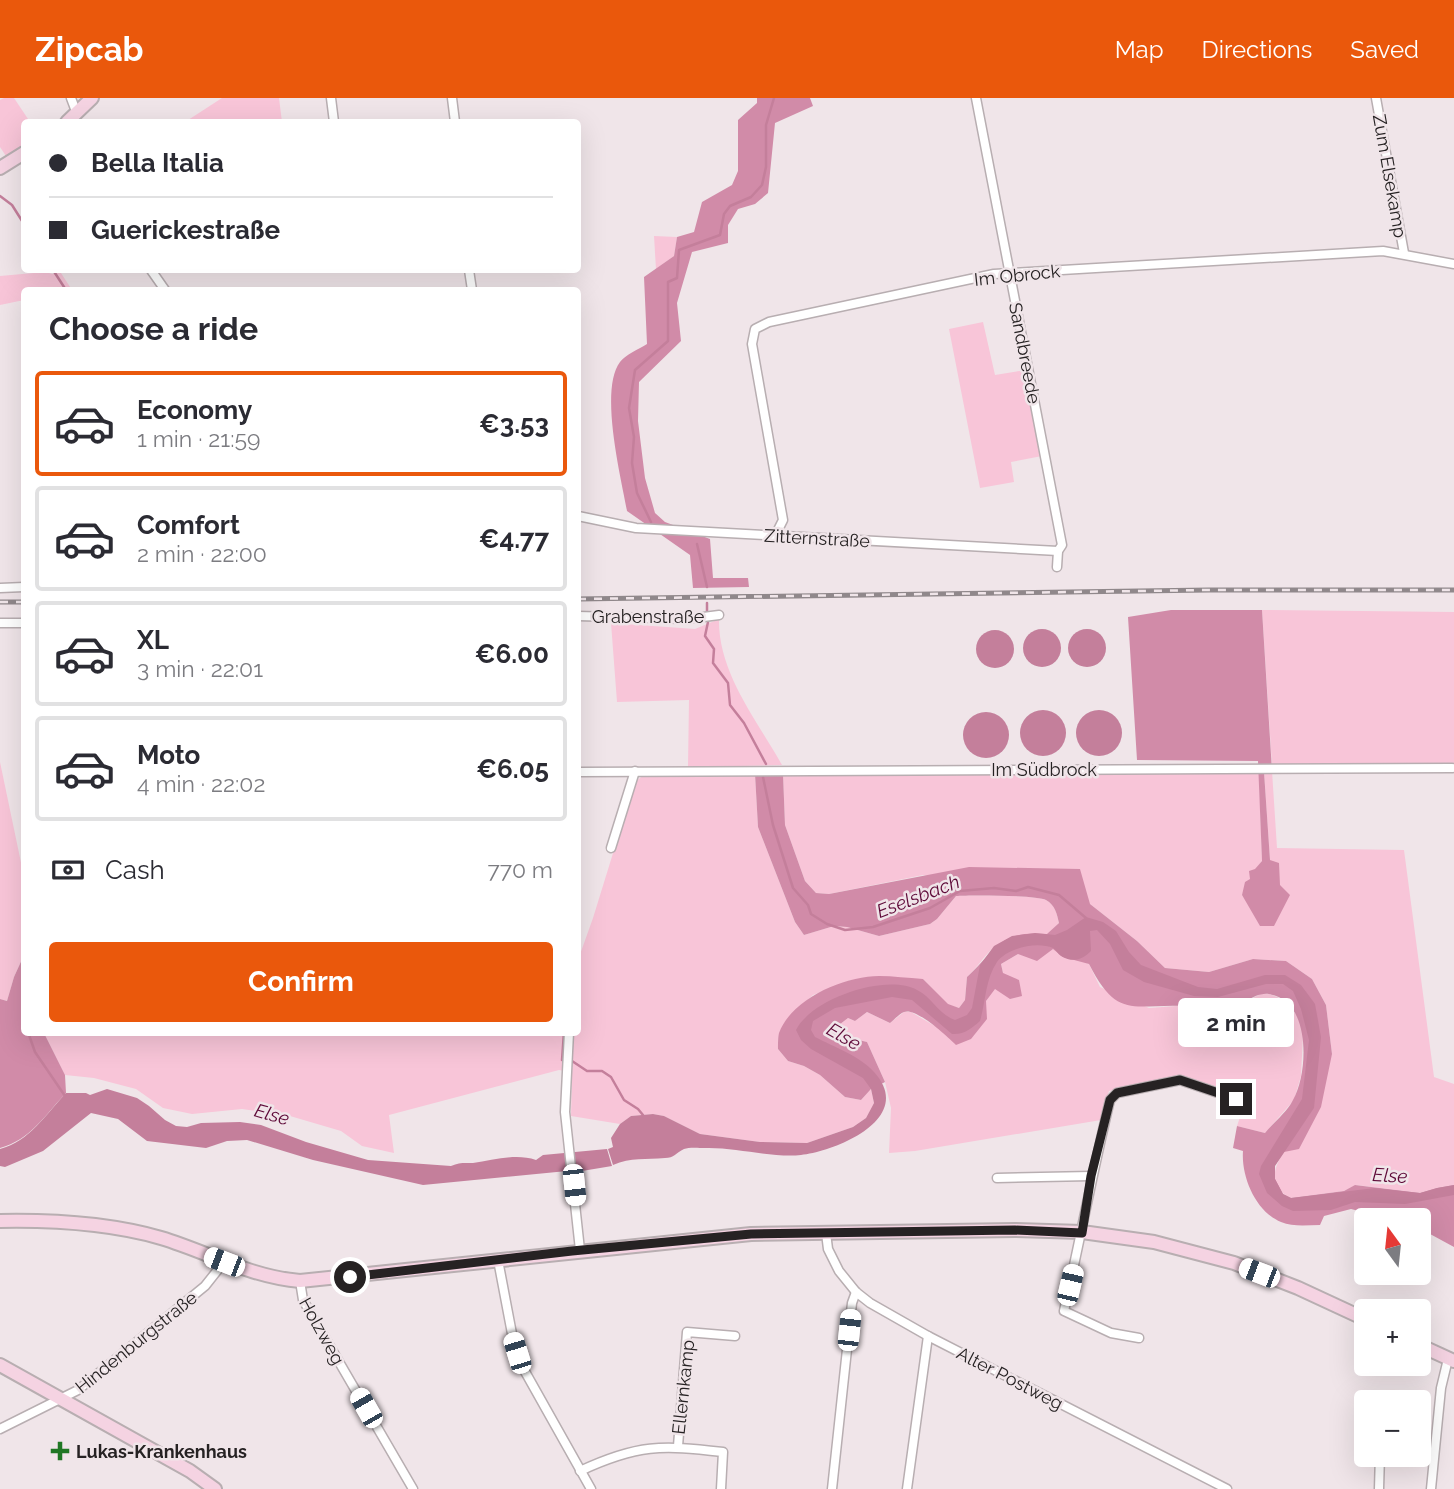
<!DOCTYPE html>
<html lang="en">
<head>
<meta charset="utf-8">
<style>
	body { margin:0; font-family:Raleway,sans-serif; background:#f7f7f7; color:#2b2b33; height:100vh; display:flex; flex-direction:column; font-size:26px; white-space:nowrap }
	* { box-sizing:border-box; margin:0 }
	p { font-size:23px; color:#7c7c81 }
	.icon { flex:none; width:38px; height:38px; fill:none; stroke:currentColor; stroke-width:2; stroke-linecap:round; stroke-linejoin:round }
	.map { position:relative; flex:1; overflow:hidden }
	.panel { position:absolute; left:21px; top:189px; width:560px; height:749px; display:flex; flex-direction:column; background:#fff; border-radius:7px; box-shadow:0 7px 28px #0002 }
	.panel>* { flex:none }
	.top-card { position:absolute; left:21px; top:21px; width:560px; height:154px; border-radius:7px; box-shadow:0 7px 28px #0002; display:grid; align-content:center; height:154px; padding:0 28px; background:#fff }
	.needle { width:46px; rotate:345deg }
	.fabs { position:absolute; left:1354px; top:1110px; display:grid; gap:14px }
	.fabs a { display:grid; place-items:center; width:77px; height:77px; border-radius:7px; background:#fff; box-shadow:0 7px 28px #0002; font-size:35px }
	.end { position:absolute; width:32px; height:32px; margin:-16px; border:9px solid #262223; background:#fff; box-shadow:0 0 0 4px #fff }
	.from { border-radius:50% }
	.bubble { position:absolute; height:49px; border-radius:7px; background:#fff; box-shadow:0 7px 28px #0002; font-size:23px; font-weight:700; line-height:49px; text-align:center }
	.car { position:absolute; width:21px; height:42px; margin:-21px -10px; border-radius:9px; box-shadow:0 0 5px 2px #0007; background:linear-gradient(#fff 24%,#345 0 40%,#fff 0 76%,#345 0 86%,#fff 0) }
	.top-card b { display:flex; align-items:center; gap:24px; height:66px; font-size:26px }
	.top-card b+b { border-top:2px solid #e1e1e2 }
	.top-card i { width:18px; height:18px; background:#2b2b33 }
	ul { padding:0; list-style:none }
	li { display:flex; align-items:center; gap:21px; height:105px; margin:0 14px 10px; padding:0 14px; border:4px solid #e1e1e2; border-radius:7px }
	li div { flex:1 }
	li b { display:block; font-size:26px }
	li em { font-style:normal; font-weight:700 }
	li.current { border-color:#ea580c }
	li>.icon { width:63px; height:63px; stroke-width:1.5 }
	h2 { padding:0 28px; font-size:32px; line-height:84px }
	.pay { display:flex; align-items:center; gap:18px; height:77px; padding:0 28px; font-size:26px }
	.pay p { margin-inline-start:auto }
	.action { display:flex; gap:14px; margin-top:auto; padding:14px 28px }
	.action a { flex:1; height:80px; border-radius:7px; background:#ea580c; color:#fff; font-size:28px; font-weight:700; line-height:80px; text-align:center }
	header { display:flex; align-items:center; gap:42px; box-sizing:border-box; height:98px; padding:0 35px; background:#ea580c; color:#fff }
	header strong { font-size:33px }
	nav { display:flex; gap:38px; margin-inline-start:auto; font-size:24px }
	.map>svg:first-child { display:block }
	.green { fill:#f8c5d8 }
	.forest { fill:#d18ba8 }
	.water { fill:#c47f9b }
	.lines { fill:none; stroke-linecap:round; stroke-linejoin:round }
	.stream { stroke:#c47f9b; stroke-width:2.5 }
	.street-casing { stroke:#b8aeb1; stroke-width:11 }
	.secondary-casing { stroke:#b8aeb1; stroke-width:16 }
	.street { stroke:#fff; stroke-width:8 }
	.secondary { stroke:#f5d3e2; stroke-width:12 }
	.rail-casing { stroke:#90888b; stroke-width:5 }
	.rail { stroke:#f0e5e9; stroke-width:2.5; stroke-dasharray:8; stroke-linecap:butt }
	.route { stroke:#262223; stroke-width:9 }
	.poi-dot { fill:#207724; stroke:#f0e5e9; stroke-width:2.5 }
	.labels { text-anchor:middle; dominant-baseline:central; stroke-width:5; stroke-linejoin:round; paint-order:stroke }
	.street-label { font-size:18px; fill:#262223; stroke:#f0e5e9 }
	.poi-label { font-size:18px; font-weight:bold; fill:#262223; stroke:#f0e5e9; text-anchor:start }
	.water-label { font-size:19px; font-style:italic; fill:#5e0938; stroke:#f0e5e9 }
</style>
</head>
<body>
<header>
<strong>Zipcab</strong>
<nav><a>Map</a><a>Directions</a><a>Saved</a></nav>
</header>
<div class="map">
<svg width="1454" height="1391" viewBox="0 0 1454 1391">
	<rect width="100%" height="100%" fill="#f0e5e9"/>
	<g class="green">
		<polygon points="4,0 14,0 30,24 24,24 24,47 6,58 0,49 0,2"/>
		<polygon points="222,0 279,0 282,24 185,24"/>
		<polygon points="654,138 677,139 674,158 656,171"/>
		<polygon points="59,172 72,192 24,192 24,202 0,207 0,178 45,174 53,176"/>
		<polygon points="983,224 995,277 1026,272 1042,358 1011,364 1014,384 980,390 949,231"/>
		<polygon points="1262,512 1454,514 1454,665 1272,667"/>
		<path d="M719,521C718,575 757,622 782,667L688,669L689,602L617,604L611,525L695,531Z"/>
		<polygon points="0,664 24,779 24,857 14,879 7,903 0,901"/>
		<path d="M1264,673H1272L1277,750L1404,752L1434,979L1454,986V1087L1437,1090L1420,1095L1356,1087L1344,1093L1291,1100C1269,1090 1272,1071 1284,1054L1332,956L1326,907L1312,881L1286,863L1253,861L1209,874L1165,870L1137,843L1090,806L923,777L829,796L816,795L805,783L785,727L783,676L1259,675L1262,763L1255,772L1242,797L1249,807L1280,787L1270,763Z"/>
		<path d="M645,676H755L758,729L795,824L804,837L834,828L847,829L879,838L930,826L937,821L956,798C969,797 1037,797 1046,802C1055,807 1057,816 1059,825L1047,837C1035,835 1003,841 993,850C984,858 977,870 967,879L965,902L959,910L948,907L923,881L851,882L813,897L791,917L779,936L778,951L788,963L804,968L820,977L845,999L861,1002L871,991L874,1005L866,1020L853,1029L807,1045L760,1044L700,1036L664,1018L653,1016L631,1018L620,1026L571,1018L573,935L578,934V862L593,820L635,684Z"/>
		<polygon points="1053,850 1089,866 1100,889 1149,910 1189,907 1212,918 1225,916 1260,896 1270,896 1284,902 1299,920 1303,936 1301,978 1294,1002 1265,1035 1237,1028 1241,1016 1236,995 1181,977 1109,993 1101,1022 915,1053 889,1055 891,1010 885,984 867,944 842,938 835,930 848,920 855,923 867,914 890,925 904,914 911,914 940,931 986,903 1003,875 1001,866 1018,856"/>
		<polygon points="44,935 566,935 564,973 559,972 389,1017 394,1055 362,1048 341,1033 290,1018 242,1011 192,1016 163,1010 136,991 94,980 65,977"/>
	</g>
	<g class="forest">
		<path d="M757,0H810L813,8L775,25L768,95L755,106L738,111L728,127V145L692,154L677,205L681,243L639,284L638,323L645,380L655,415L665,424L710,441L713,480H748L749,489L693,490L690,457L627,413C621,379 599,292 620,264C625,257 639,251 647,246L644,179L674,158L677,139L694,134L702,104L732,87L738,73V22L757,5Z"/>
		<polygon points="1171,512 1262,512 1272,673 1264,674 1270,762 1279,765 1280,787 1290,797 1274,828 1260,828 1242,797 1245,784 1250,781 1249,773 1255,771 1262,763 1258,663 1137,662 1128,519"/>
		<path d="M755,676H783L785,727L805,783L816,795L829,796L969,769L1080,771L1090,806L1137,843L1165,870L1209,874L1253,861L1286,863L1312,881L1326,907L1332,956L1321,1009L1299,1051L1284,1054L1275,1067V1081L1283,1096L1291,1100L1344,1093L1355,1087L1420,1095L1437,1090L1454,1087V1149L1419,1130V1122H1394L1351,1111L1324,1118L1320,1127C1307,1127 1293,1129 1281,1124C1256,1114 1241,1079 1243,1053L1233,1050L1237,1028L1265,1035C1274,1024 1287,1014 1293,1002C1309,974 1311,902 1269,896C1253,894 1240,910 1226,915C1209,922 1201,908 1186,908C1133,905 1118,923 1089,866L1063,859L1053,851L1037,863L1018,856L1001,866L1003,875L1019,882L1022,898L1010,901L995,891L986,903L987,921L971,941L956,947C948,939 916,909 904,914C899,916 894,922 890,925L867,914L855,923L848,920L835,930L842,938L867,944L885,984L871,991L861,1002L845,999L820,977L804,968L788,963L778,951C778,946 778,939 779,935C792,900 845,878 879,878C893,878 908,880 923,881L948,906L959,910L965,902L967,879C997,851 999,832 1047,836L1059,825C1057,816 1055,807 1046,802C1037,797 969,797 956,798L937,821L930,826L879,838L847,829L834,828L804,837L795,824L758,729Z"/>
		<path d="M24,857V934L44,935L65,977L66,995C45,1017 30,1042 0,1050V901L7,903L14,879Z"/>
	</g>
	<g class="water">
		<circle cx="1042" cy="550" r="19"/>
		<circle cx="1087" cy="550" r="19"/>
		<circle cx="995" cy="551" r="19"/>
		<circle cx="1043" cy="635" r="23"/>
		<circle cx="1099" cy="635" r="23"/>
		<circle cx="986" cy="637" r="23"/>
		<path d="M1086,819L1103,824L1116,833L1129,854L1141,867L1198,889L1217,891L1265,877H1285L1301,887L1315,906L1321,939L1314,1010L1275,1068V1081L1283,1096L1291,1100L1375,1090L1420,1095L1437,1090L1454,1087V1097L1405,1106L1355,1104L1331,1112L1293,1113L1282,1108L1267,1095L1259,1076L1261,1068L1302,1001L1309,942L1301,911L1293,893L1283,886H1266L1218,899L1194,898L1144,884L1123,872L1110,846L1097,832L1090,833L1091,853C1082,862 1073,865 1061,858C1058,856 1056,852 1053,850C1037,843 1007,850 997,864C985,882 986,903 980,923C972,930 964,937 952,936L912,902L892,899L835,910L813,923L811,932L815,939C834,949 860,958 874,974C916,1020 837,1053 801,1057C772,1060 735,1049 705,1050C699,1050 689,1049 684,1051C676,1055 674,1060 665,1060C646,1062 631,1059 613,1067L608,1051L613,1049L611,1040L620,1026L631,1018L653,1016L664,1018L700,1036L760,1044L807,1045L853,1029L866,1020L874,1005L871,991L863,980L811,951L801,942L796,932C811,901 886,875 917,892C932,899 938,916 955,922L967,917L972,910L980,867L994,848L1012,838L1035,835L1055,837L1067,832Z"/>
		<path d="M107,991L137,1000L149,1008L165,1022L176,1028L187,1029L201,1025L240,1024L261,1027L306,1044L368,1062L451,1068C460,1064 465,1065 473,1065C494,1062 516,1055 536,1062L543,1057L607,1051L612,1068L576,1074L567,1073L423,1087L313,1062L247,1042L227,1043L206,1050L147,1043L118,1021L91,1015L43,1053L5,1069L0,1068V1051C30,1043 45,1017 66,995H86L90,997Z"/>
	</g>
	<g class="lines">
		<g class="stream">
			<polyline points="0,98 12,107 24,126"/>
			<polyline points="53,172 66,192"/>
			<polyline points="651,424 637,395 632,365 634,339 629,310 635,272 668,243 668,184 677,180 679,152 720,137 724,116 730,108 751,99 762,87 766,69 766,27 774,0"/>
			<polyline points="697,446 707,489"/>
			<polyline points="707,505 707,516"/>
			<polyline points="708,524 705,538 714,551 713,565 728,585 730,607 744,625 766,666"/>
			<polyline points="763,679 773,727 793,790 808,807 811,816 827,826 845,832 873,829 930,810 960,793 994,790 1016,793 1028,789 1059,797 1086,820"/>
			<polyline points="28,934 35,954 65,998"/>
			<polyline points="562,962 564,934"/>
			<polyline points="572,963 587,973 602,973 611,979 624,1002 638,1011 643,1017"/>
		</g>
		<g class="street-casing">
			<g id="street">
				<polyline points="71,0 77,16"/>
				<polyline points="331,0 334,24"/>
				<polyline points="452,0 455,24"/>
				<polyline points="976,0 1062,447 1058,453 1057,469"/>
				<polyline points="1376,0 1404,155"/>
				<polyline points="151,172 165,192"/>
				<polyline points="469,172 472,192"/>
				<polyline points="578,418 636,430 1058,453"/>
				<polyline points="775,438 783,422 752,246 755,231 769,224 994,176 1383,153 1454,166"/>
				<polyline points="0,490 24,489"/>
				<polyline points="578,518 688,521 719,517"/>
				<polyline points="0,525 24,525"/>
				<polyline points="578,674 1452,670"/>
				<polyline points="611,750 635,673"/>
				<polyline points="569,934 565,1014 580,1152"/>
				<polyline points="997,1080 1091,1078"/>
				<polyline points="826,1135 828,1151 839,1173 856,1194 870,1205 928,1238 1227,1391"/>
				<polyline points="498,1162 513,1241 523,1270 591,1391"/>
				<polyline points="300,1183 303,1202 413,1391"/>
				<path d="M1139,1240L1111,1235L1064,1213C1080,1142 1093,1072 1110,1002L1117,995L1180,982L1236,1001"/>
				<polyline points="0,1331 78,1292 205,1188 224,1164"/>
				<polyline points="678,1348 687,1234 735,1238"/>
				<path d="M580,1373C638,1346 661,1347 723,1354L721,1391"/>
				<polyline points="832,1391 852,1205 856,1194"/>
				<polyline points="907,1391 928,1238"/>
				<polyline points="1379,1391 1380,1356"/>
				<polyline points="1431,1391 1441,1290 1448,1261"/>
			</g>
		</g>
		<g class="secondary-casing">
			<g id="secondary">
				<polyline points="67,24 92,0"/>
				<polyline points="0,70 24,55"/>
				<path d="M0,1123C54,1122 109,1125 161,1140C208,1154 250,1179 300,1183L751,1136L1015,1132L1082,1134L1154,1144L1234,1165L1298,1190L1367,1222"/>
				<polyline points="1419,1247 1454,1263"/>
				<polyline points="0,1267 190,1373 215,1391"/>
			</g>
		</g>
		<use href="#street" class="street"/>
		<use href="#secondary" class="secondary"/>
		<g class="rail-casing">
			<g id="rail">
				<polyline points="578,501 1209,492 1454,492"/>
				<polyline points="0,504 24,504"/>
			</g>
		</g>
		<use href="#rail" class="rail"/>
	</g>
	<g class="lines">
		<polyline class="route" points="350,1179 572,1153 751,1136 1015,1132 1082,1135 1091,1078 1110,1002 1117,995 1180,982 1236,1001"/>
	</g>
	<path class="poi-dot" d="M56.5 1342.5h7v7h7v7h-7v7h-7v-7h-7v-7h7z"/>
	<g class="labels">
		<g class="street-label">
			<text transform="translate(1390 78) rotate(80)">Zum Elsekamp</text>
			<text transform="translate(1017 177) rotate(-6)">Im Obrock</text>
			<text transform="translate(1025 255) rotate(79)">Sandbreede</text>
			<text transform="translate(817 440) rotate(3)">Zitternstraße</text>
			<text x="648" y="518">Grabenstraße</text>
			<text x="1044" y="671">Im Südbrock</text>
			<text transform="translate(322 1233) rotate(61)">Holzweg</text>
			<text transform="translate(136 1244) rotate(-39)">Hindenburgstraße</text>
			<text transform="translate(1010 1280) rotate(27)">Alter Postweg</text>
			<text transform="translate(683 1289) rotate(-84)">Ellernkamp</text>
		</g>
		<g class="poi-label">
			<text x="76" y="1353">Lukas-Krankenhaus</text>
		</g>
		<g class="water-label">
			<text transform="translate(918 798) rotate(-21)">Eselsbach</text>
			<text transform="translate(844 938) rotate(30)">Else</text>
			<text transform="translate(272 1016) rotate(16)">Else</text>
			<text transform="translate(1390 1077) rotate(3)">Else</text>
		</g>
	</g>
</svg>
<div class="fabs">
<a><svg class="needle" viewBox="-14 -14 28 28"><path d="M0-13l5 13h-10z" fill="#e53935"/><path d="M0 13l5-13h-10z" fill="#7c7c81"/></svg></a>
<a>+</a>
<a>−</a>
</div>
<i class="end from" style="left:350px;top:1179px"></i>
<i class="end" style="left:1236px;top:1001px"></i>
<div class="bubble" style="left:1178px;top:900px;width:116px">2 min</div>
<i class="car" style="left:574px;top:1087px;rotate:174deg"></i>
<i class="car" style="left:224px;top:1164px;rotate:291deg"></i>
<i class="car" style="left:1259px;top:1175px;rotate:291deg"></i>
<i class="car" style="left:1070px;top:1187px;rotate:13deg"></i>
<i class="car" style="left:849px;top:1232px;rotate:6deg"></i>
<i class="car" style="left:517px;top:1255px;rotate:343deg"></i>
<i class="car" style="left:366px;top:1310px;rotate:330deg"></i>
<div class="top-card">
<b><i class="from"></i>Bella Italia</b>
<b><i></i>Guerickestraße</b>
</div>
<section class="panel">
<h2>Choose a ride</h2>
<ul>
<li class="current"><svg class="icon" aria-label="car" viewBox="0 0 24 24"><path d="M5 17H2v-5l4-1 3-4h7l3 4 3 1v5h-3M9 17h6M6 11h13"/><circle cx="7" cy="17" r="2"/><circle cx="17" cy="17" r="2"/></svg><div><b>Economy</b><p>1 min · 21:59</p></div><em>€3.53</em></li>
<li><svg class="icon" aria-label="car" viewBox="0 0 24 24"><path d="M5 17H2v-5l4-1 3-4h7l3 4 3 1v5h-3M9 17h6M6 11h13"/><circle cx="7" cy="17" r="2"/><circle cx="17" cy="17" r="2"/></svg><div><b>Comfort</b><p>2 min · 22:00</p></div><em>€4.77</em></li>
<li><svg class="icon" aria-label="car" viewBox="0 0 24 24"><path d="M5 17H2v-5l4-1 3-4h7l3 4 3 1v5h-3M9 17h6M6 11h13"/><circle cx="7" cy="17" r="2"/><circle cx="17" cy="17" r="2"/></svg><div><b>XL</b><p>3 min · 22:01</p></div><em>€6.00</em></li>
<li><svg class="icon" aria-label="car" viewBox="0 0 24 24"><path d="M5 17H2v-5l4-1 3-4h7l3 4 3 1v5h-3M9 17h6M6 11h13"/><circle cx="7" cy="17" r="2"/><circle cx="17" cy="17" r="2"/></svg><div><b>Moto</b><p>4 min · 22:02</p></div><em>€6.05</em></li>
</ul>
<div class="pay"><svg class="icon" aria-label="cash" viewBox="0 0 24 24"><path d="M3 7h18v10H3z"/><circle cx="12" cy="12" r="2"/></svg>Cash<p>770 m</p></div>
<div class="action"><a>Confirm</a></div>
</section>
</div>
</body>
</html>
